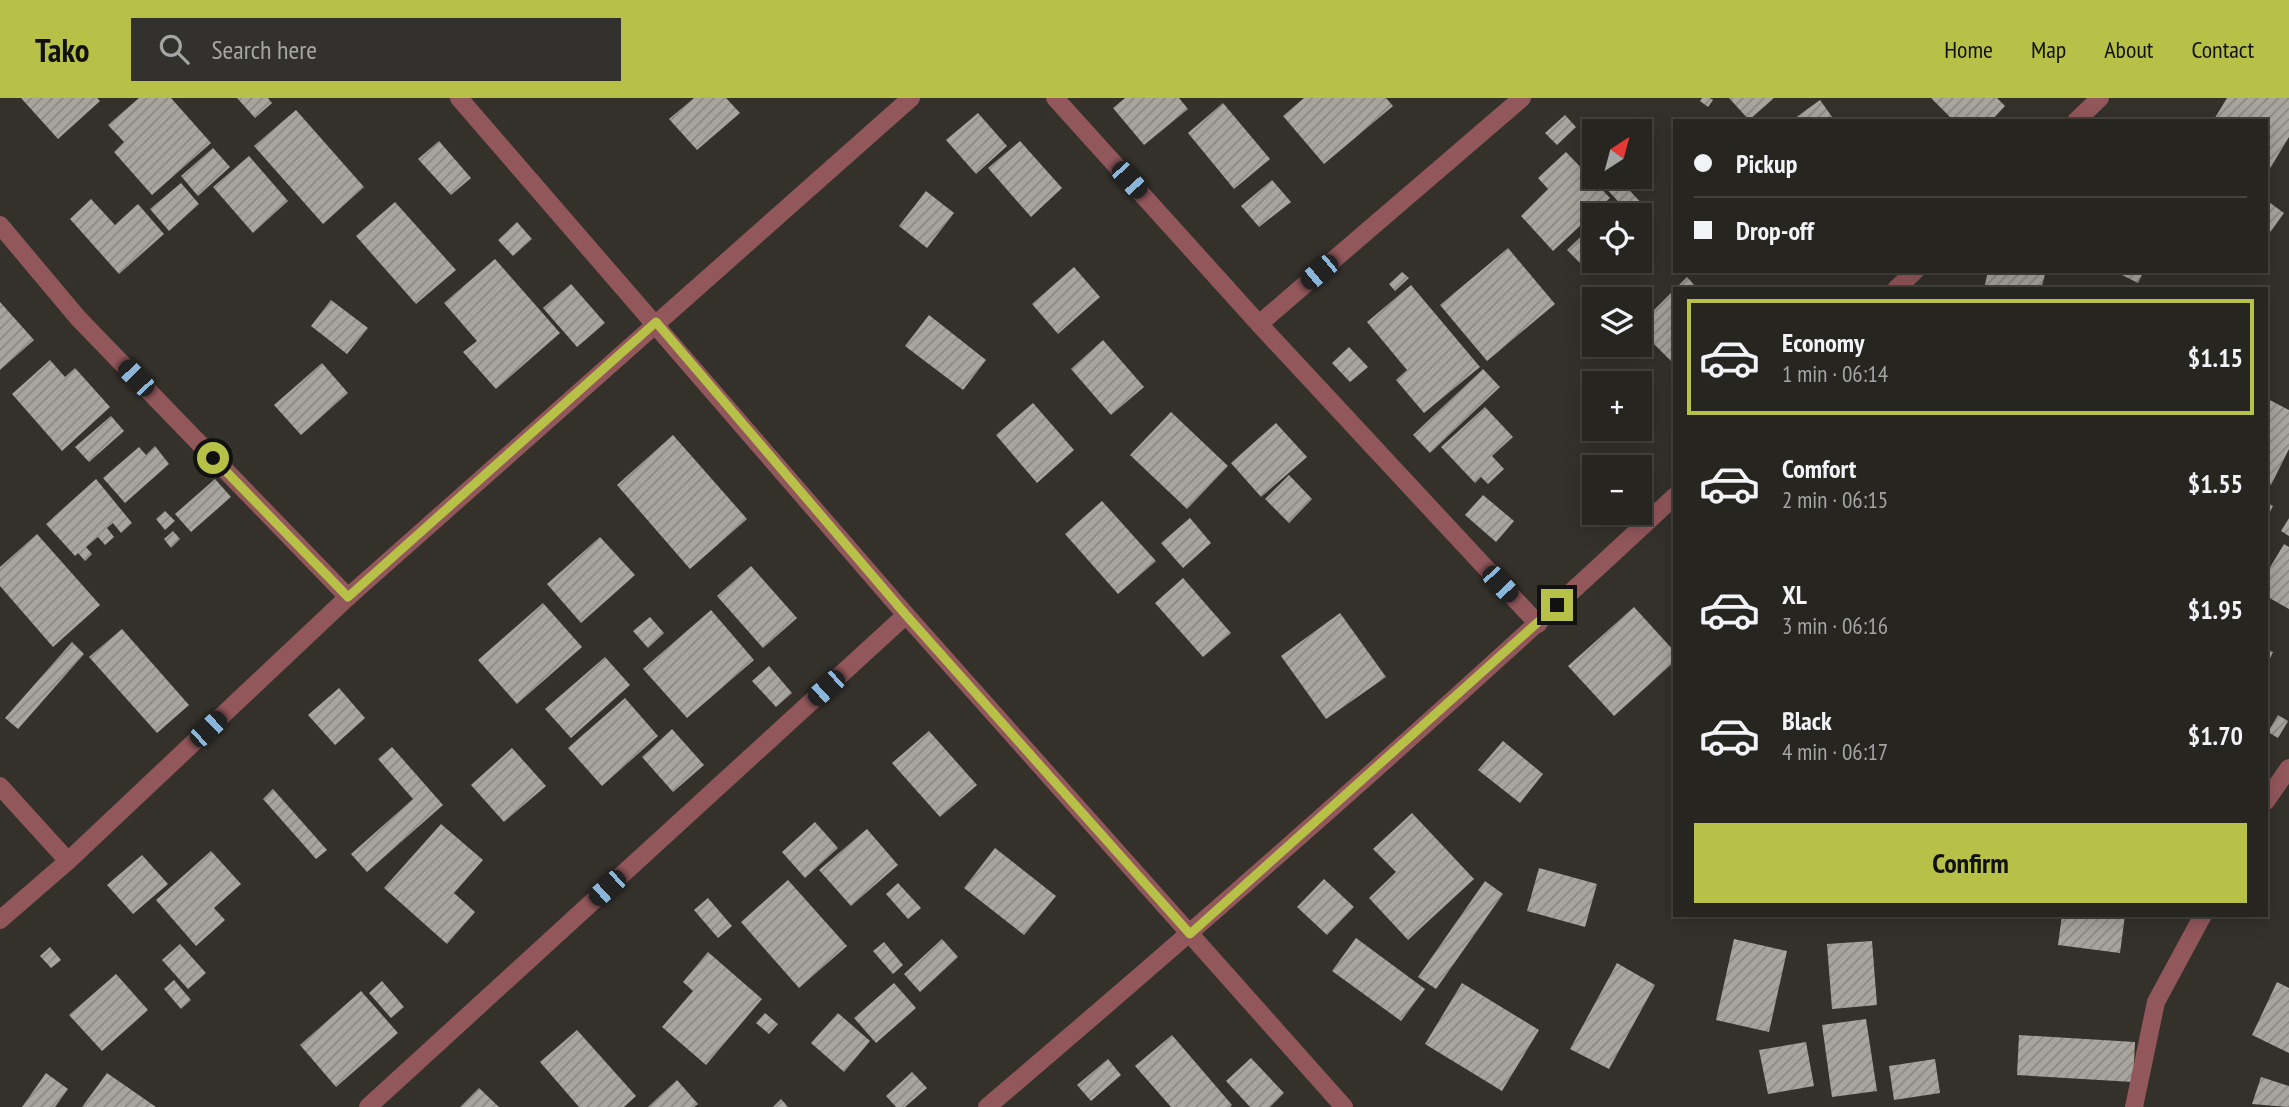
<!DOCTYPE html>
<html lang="en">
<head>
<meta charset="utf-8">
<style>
	body { margin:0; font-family:"PT Sans Narrow",sans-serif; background:#33312d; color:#f1f3f6; height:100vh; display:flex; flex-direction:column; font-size:26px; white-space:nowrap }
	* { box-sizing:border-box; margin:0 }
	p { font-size:23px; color:#a4a5a5 }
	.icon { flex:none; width:38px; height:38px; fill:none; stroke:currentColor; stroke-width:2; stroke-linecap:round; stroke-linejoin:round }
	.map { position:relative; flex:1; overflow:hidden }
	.sheet { position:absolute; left:1673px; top:189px; width:595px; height:630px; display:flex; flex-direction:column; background:#272520; border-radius:0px; box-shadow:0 4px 18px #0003,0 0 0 2px #43423e }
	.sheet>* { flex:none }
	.banner { position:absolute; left:1673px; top:21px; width:595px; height:154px; border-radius:0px; box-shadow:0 4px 18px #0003,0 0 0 2px #43423e; display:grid; align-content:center; height:154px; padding:0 21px; background:#272520 }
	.needle { width:46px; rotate:36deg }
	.fabs { position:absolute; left:1582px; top:21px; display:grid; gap:14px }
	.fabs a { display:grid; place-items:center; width:70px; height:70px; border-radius:0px; background:#272520; box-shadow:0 4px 18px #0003,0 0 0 2px #43423e; font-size:35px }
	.end { position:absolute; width:32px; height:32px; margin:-16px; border:9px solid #b8c147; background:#111; box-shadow:0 0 0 4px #111 }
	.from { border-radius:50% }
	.car { position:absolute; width:21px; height:42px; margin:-21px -10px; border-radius:9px; box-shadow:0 0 5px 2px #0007; background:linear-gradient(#222 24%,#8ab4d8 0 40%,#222 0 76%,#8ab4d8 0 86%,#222 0) }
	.banner b { display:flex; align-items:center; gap:24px; height:66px; font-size:26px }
	.banner b+b { border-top:2px solid #43423e }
	.banner i { width:18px; height:18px; background:#f1f3f6 }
	ul { padding:12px 0 0; list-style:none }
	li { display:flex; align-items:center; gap:21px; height:116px; margin:0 14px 10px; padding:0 7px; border:4px solid transparent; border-radius:0px }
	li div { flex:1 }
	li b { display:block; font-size:26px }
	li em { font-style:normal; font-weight:700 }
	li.active { border-color:#b8c147 }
	li>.icon { width:63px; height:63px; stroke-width:1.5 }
	.cta { display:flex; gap:14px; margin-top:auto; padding:14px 21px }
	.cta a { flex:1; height:80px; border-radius:0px; background:#b8c147; color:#111; font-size:28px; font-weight:700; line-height:80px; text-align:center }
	header { display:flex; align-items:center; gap:42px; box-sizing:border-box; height:98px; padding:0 35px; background:#b8c147; color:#111 }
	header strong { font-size:33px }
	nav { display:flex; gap:38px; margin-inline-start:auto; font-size:24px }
	.search { width:490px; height:63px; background:#33312d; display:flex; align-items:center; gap:18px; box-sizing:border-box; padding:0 24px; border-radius:0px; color:#a4a5a5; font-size:26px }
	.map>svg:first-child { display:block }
	.building { fill:url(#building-hatch) }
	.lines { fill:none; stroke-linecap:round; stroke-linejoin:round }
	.minor { stroke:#92575b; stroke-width:18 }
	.route { stroke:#b8c147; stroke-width:9 }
</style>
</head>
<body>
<header>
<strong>Tako</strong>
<div class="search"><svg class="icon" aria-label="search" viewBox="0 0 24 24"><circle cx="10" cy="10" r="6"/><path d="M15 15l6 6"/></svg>Search here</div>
<nav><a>Home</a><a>Map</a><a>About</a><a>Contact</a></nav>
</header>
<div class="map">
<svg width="2289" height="1009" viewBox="0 0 2289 1009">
	<defs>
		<pattern id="building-hatch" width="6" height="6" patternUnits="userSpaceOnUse" patternTransform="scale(1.75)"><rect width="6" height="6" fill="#a8a59e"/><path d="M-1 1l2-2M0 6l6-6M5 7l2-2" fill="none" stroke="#8b8883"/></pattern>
	</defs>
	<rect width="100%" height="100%" fill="#34312b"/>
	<g class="building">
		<polygon points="21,0 97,0 100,3 58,41"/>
		<polygon points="139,0 171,0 211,45 152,97 114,54 124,44 108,27"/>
		<polygon points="237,0 268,0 272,5 255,20"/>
		<polygon points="694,0 726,0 740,15 697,52 669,21"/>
		<polygon points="1125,0 1179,0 1188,11 1144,47 1113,10"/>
		<polygon points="1304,0 1386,0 1393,8 1324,66 1283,18"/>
		<polygon points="1702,0 1710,0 1713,2 1708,9 1700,3"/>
		<polygon points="1729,0 1774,0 1749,22"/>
		<polygon points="1931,0 1997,0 2005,8 1991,23 1954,23"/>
		<polygon points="2227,0 2289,0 2289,39 2269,72 2266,70 2266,23 2213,23"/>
		<polygon points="1820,2 1835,23 1791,23"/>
		<polygon points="1223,5 1270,61 1234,91 1188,35"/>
		<polygon points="296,12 364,89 323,126 254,48"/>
		<polygon points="978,15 1007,48 976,76 946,42"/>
		<polygon points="1565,17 1576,29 1557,47 1545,35"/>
		<polygon points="439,43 471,80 451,97 418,61"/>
		<polygon points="1020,43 1062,90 1031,119 988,70"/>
		<polygon points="213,50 230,69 198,98 181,78"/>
		<polygon points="1566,54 1610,100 1553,153 1521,118 1548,91 1538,80"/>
		<polygon points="249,58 288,103 253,135 213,89"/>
		<polygon points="1604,79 1617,79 1646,110 1638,117 1631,117 1599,83"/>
		<polygon points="1272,82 1291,104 1259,129 1241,108"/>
		<polygon points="181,85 199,106 169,133 150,111"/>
		<polygon points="926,93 954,115 927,150 899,128"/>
		<polygon points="91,101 115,127 138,106 164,136 119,176 70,121"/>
		<polygon points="2266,102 2284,115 2266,140"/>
		<polygon points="395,104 456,172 416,206 356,138"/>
		<polygon points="1615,107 1625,117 1604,117"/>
		<polygon points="517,124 532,141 513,158 498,142"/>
		<polygon points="1594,126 1594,163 1601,163 1589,174 1567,152"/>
		<polygon points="1508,150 1555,206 1487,263 1440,207"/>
		<polygon points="495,161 560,235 496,291 463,254 477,243 444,205"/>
		<polygon points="1074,169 1100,199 1058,236 1032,206"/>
		<polygon points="1988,173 2046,173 2041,191 1984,191"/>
		<polygon points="2114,173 2144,173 2138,185"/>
		<polygon points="1402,174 1409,180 1395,193 1389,186"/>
		<polygon points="1687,179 1698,191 1675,191"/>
		<polygon points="571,186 605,225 577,249 543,210"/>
		<polygon points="1411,187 1480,269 1424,315 1396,282 1407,272 1367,224"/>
		<polygon points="1675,191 1675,267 1640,232 1640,226"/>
		<polygon points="331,202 368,230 347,256 311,228"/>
		<polygon points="0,204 34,242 0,272"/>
		<polygon points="929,217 986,262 963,292 905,248"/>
		<polygon points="1103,242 1144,289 1111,317 1071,271"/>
		<polygon points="1349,249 1368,269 1350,284 1332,265"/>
		<polygon points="50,262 65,279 75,270 110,309 62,353 12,296"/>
		<polygon points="322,265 348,295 301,337 274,307"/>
		<polygon points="1483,271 1500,289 1430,355 1413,337"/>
		<polygon points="2266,300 2289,312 2289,351 2271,387 2266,384"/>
		<polygon points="1033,305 1074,352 1037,385 996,337"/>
		<polygon points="1485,309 1513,339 1492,358 1504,371 1488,386 1481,379 1475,385 1441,349"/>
		<polygon points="1171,314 1228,368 1187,411 1130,357"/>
		<polygon points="111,318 124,333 89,364 75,349"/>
		<polygon points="1276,325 1307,359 1261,399 1231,365"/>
		<polygon points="673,337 747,421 690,471 617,387"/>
		<polygon points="155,348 169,366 125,405 103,380 139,349 146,357"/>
		<polygon points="1289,377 1312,401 1289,425 1265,401"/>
		<polygon points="96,381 132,425 121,435 113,425 107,430 114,439 105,447 98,439 86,449 92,456 85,463 78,455 75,458 46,426"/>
		<polygon points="215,381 231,399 191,434 175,416"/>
		<polygon points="1483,397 1514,423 1496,444 1465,417"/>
		<polygon points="1102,403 1156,463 1118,496 1065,436"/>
		<polygon points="2266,404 2273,408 2266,421"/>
		<polygon points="165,413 175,423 165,432 156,421"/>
		<polygon points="1190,420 1211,445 1183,470 1161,445"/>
		<polygon points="2289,420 2289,438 2281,433"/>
		<polygon points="173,433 180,441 171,450 164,441"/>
		<polygon points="37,436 100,507 53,549 0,488 0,469"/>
		<polygon points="600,439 635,477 581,525 547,486"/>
		<polygon points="2284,446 2289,449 2289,511 2266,498 2266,476"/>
		<polygon points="751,468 797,520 763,550 717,498"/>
		<polygon points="1183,480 1231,535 1203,559 1155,505"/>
		<polygon points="543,505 582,549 517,606 478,562"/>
		<polygon points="1634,509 1675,554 1675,563 1614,618 1568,568"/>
		<polygon points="711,512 754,562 687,620 643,571"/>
		<polygon points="1340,515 1386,579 1326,621 1281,558"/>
		<polygon points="650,519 664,535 648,550 633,533"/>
		<polygon points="122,531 189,607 157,635 89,559"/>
		<polygon points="72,544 84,556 18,631 5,620"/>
		<polygon points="2266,551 2273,554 2266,569"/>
		<polygon points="605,559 630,587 571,640 545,611"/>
		<polygon points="769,568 792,595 776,609 752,583"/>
		<polygon points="339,590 365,620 335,647 308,617"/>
		<polygon points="625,600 658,638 602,688 568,650"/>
		<polygon points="2278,617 2288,623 2278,640 2268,634"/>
		<polygon points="672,631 704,667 673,694 642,659"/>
		<polygon points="929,633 977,687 940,719 892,665"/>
		<polygon points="1503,643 1543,676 1520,705 1478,672"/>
		<polygon points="392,649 443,707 367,774 351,756 413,701 378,661"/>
		<polygon points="512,650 546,688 504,724 471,687"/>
		<polygon points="273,691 327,752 316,761 263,701"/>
		<polygon points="1412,715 1474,781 1408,842 1369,800 1396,774 1373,751"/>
		<polygon points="815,724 838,750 805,780 782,754"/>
		<polygon points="441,726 483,762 454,795 475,814 447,846 384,790"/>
		<polygon points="867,731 898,767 851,808 819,772"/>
		<polygon points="995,750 1056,798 1024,837 964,790"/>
		<polygon points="211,753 241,786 214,810 225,822 196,848 156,802"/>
		<polygon points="142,757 168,786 133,816 107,787"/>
		<polygon points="1539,770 1597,786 1585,829 1527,813"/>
		<polygon points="1324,781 1354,809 1327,837 1297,809"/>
		<polygon points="788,782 847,848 799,890 741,824"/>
		<polygon points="1485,783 1503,796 1436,891 1418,879"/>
		<polygon points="898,785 921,810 908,821 886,796"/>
		<polygon points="708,800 732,828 718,840 694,812"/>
		<polygon points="2062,817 2125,817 2120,855 2058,847"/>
		<polygon points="1356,840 1425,891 1401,923 1332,873"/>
		<polygon points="942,841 958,859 920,894 904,876"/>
		<polygon points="1734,841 1787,853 1769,934 1716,922"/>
		<polygon points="1872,843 1877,907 1832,911 1827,846"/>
		<polygon points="884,844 903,867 893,876 873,853"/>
		<polygon points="180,846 206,875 188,891 162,862"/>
		<polygon points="50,849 61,862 51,870 40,858"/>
		<polygon points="708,854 762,901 706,967 662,929 693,893 683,884"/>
		<polygon points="1617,865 1655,887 1609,971 1570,951"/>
		<polygon points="116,876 148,912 102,953 69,917"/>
		<polygon points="174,882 191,902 181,911 164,891"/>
		<polygon points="382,883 404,909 391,920 369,895"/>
		<polygon points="2277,884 2289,890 2289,955 2252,937"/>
		<polygon points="894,885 916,910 876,945 854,920"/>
		<polygon points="1462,885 1539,932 1502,993 1425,946"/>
		<polygon points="361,893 398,935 336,989 300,947"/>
		<polygon points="765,915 778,926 769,936 756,925"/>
		<polygon points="838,915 870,943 844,974 811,945"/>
		<polygon points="1866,921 1877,993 1832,999 1822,927"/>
		<polygon points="577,932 636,998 624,1009 579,1009 540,964"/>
		<polygon points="1172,937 1232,1007 1230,1009 1171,1009 1135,968"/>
		<polygon points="2019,937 2135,944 2133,984 2017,977"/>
		<polygon points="1806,944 1814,988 1768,996 1759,952"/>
		<polygon points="1251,960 1284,995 1270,1009 1250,1009 1226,983"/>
		<polygon points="1108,961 1121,977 1091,1003 1077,987"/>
		<polygon points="1935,961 1940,995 1894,1002 1889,968"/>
		<polygon points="912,974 927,990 905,1009 896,1009 886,998"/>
		<polygon points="46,975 68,991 55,1009 22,1009"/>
		<polygon points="107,975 156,1009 82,1009"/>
		<polygon points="2261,979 2289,988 2289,1009 2252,1006"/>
		<polygon points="677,982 698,1006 694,1009 648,1009"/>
		<polygon points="479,990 499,1009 460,1009"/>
		<polygon points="781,1001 788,1009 773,1009"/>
	</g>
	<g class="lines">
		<g class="minor">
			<polyline points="459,0 906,517 1344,1009"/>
			<polyline points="1055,0 1259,226 1538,526"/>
			<polyline points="2076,23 2100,0"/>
			<polyline points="0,127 78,220 348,499"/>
			<polyline points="1896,191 1915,173"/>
			<polyline points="1259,226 1522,0"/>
			<polyline points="0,688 68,763"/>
			<polyline points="2266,703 2289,670"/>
			<polyline points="0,822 68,763 348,499 911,0"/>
			<polyline points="368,1009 906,517"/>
			<path d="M987,1009C1221,810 1451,607 1675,398"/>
			<polyline points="2134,1009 2156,904 2203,817"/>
		</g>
	</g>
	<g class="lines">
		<polyline class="route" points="213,360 348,499 656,224 906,517 1190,836 1557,507"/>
	</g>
</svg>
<div class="fabs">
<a><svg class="needle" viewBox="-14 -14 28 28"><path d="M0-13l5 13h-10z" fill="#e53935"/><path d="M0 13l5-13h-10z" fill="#a4a5a5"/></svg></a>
<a><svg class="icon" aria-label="locate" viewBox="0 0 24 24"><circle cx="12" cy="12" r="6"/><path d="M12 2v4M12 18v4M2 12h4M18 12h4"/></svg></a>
<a><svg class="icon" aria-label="layers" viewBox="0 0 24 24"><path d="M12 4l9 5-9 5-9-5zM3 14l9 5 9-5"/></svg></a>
<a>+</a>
<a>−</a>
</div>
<i class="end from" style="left:213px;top:360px"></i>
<i class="end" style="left:1557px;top:507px"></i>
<i class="car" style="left:1129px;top:82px;rotate:138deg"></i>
<i class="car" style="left:1319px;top:174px;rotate:230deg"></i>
<i class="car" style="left:136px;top:280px;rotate:316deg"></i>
<i class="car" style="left:1500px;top:486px;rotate:137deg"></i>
<i class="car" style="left:826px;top:590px;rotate:228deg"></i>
<i class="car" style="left:208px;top:631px;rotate:47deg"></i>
<i class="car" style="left:607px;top:790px;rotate:228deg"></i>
<div class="banner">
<b><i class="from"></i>Pickup</b>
<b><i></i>Drop-off</b>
</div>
<section class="sheet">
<ul>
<li class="active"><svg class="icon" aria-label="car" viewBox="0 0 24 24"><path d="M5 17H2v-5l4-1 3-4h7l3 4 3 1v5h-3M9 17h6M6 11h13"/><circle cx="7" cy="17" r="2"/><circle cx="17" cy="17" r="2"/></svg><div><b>Economy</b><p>1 min · 06:14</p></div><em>$1.15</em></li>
<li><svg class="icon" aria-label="car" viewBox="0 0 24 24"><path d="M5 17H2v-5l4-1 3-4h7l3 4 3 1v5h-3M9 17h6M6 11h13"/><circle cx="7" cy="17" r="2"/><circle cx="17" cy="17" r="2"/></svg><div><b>Comfort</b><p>2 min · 06:15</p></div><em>$1.55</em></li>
<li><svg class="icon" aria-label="car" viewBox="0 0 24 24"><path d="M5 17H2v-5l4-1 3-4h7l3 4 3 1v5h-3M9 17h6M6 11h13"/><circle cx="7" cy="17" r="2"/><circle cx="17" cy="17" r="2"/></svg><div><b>XL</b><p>3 min · 06:16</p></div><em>$1.95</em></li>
<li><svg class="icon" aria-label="car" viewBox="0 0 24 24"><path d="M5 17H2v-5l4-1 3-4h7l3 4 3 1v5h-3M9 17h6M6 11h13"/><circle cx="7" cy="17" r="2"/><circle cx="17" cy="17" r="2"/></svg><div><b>Black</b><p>4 min · 06:17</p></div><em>$1.70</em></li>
</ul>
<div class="cta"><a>Confirm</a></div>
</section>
</div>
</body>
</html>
